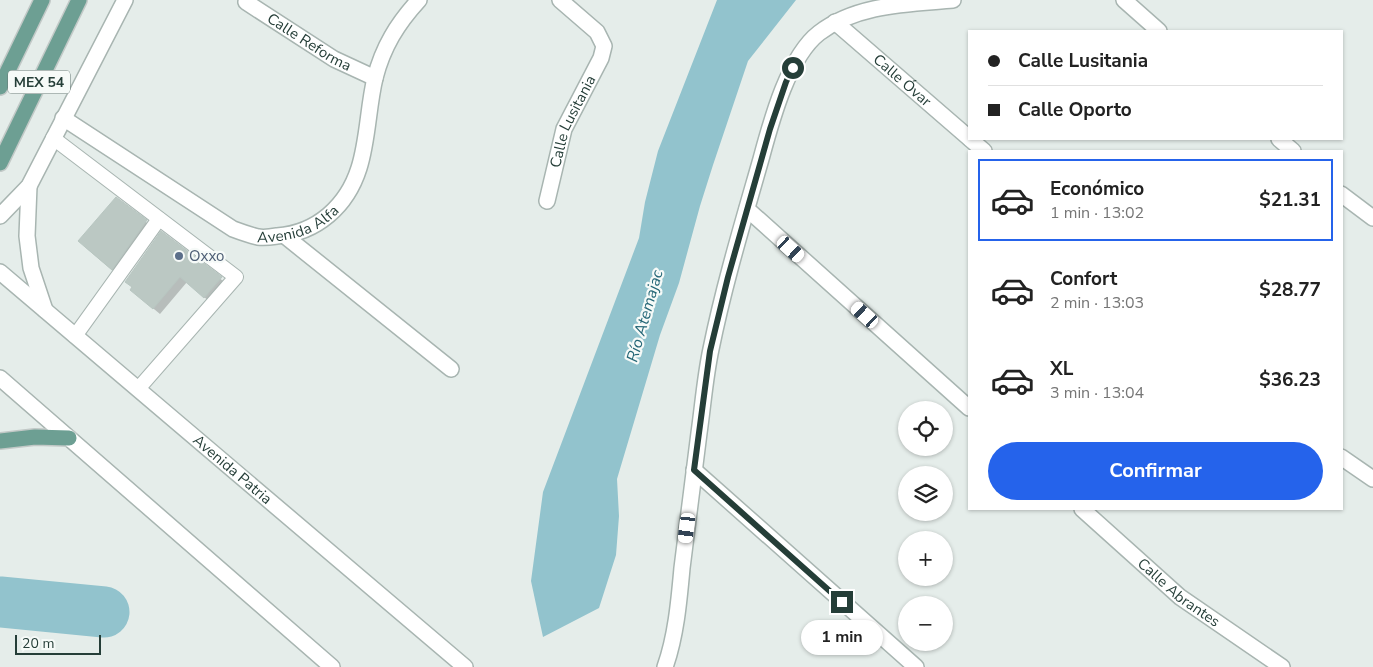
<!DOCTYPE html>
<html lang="es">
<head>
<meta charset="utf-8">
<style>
	body { margin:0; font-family:"Nunito Sans",sans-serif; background:#f6f6f6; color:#222; height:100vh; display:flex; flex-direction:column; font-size:19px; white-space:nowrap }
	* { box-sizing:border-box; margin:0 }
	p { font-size:16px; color:#767676 }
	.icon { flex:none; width:28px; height:28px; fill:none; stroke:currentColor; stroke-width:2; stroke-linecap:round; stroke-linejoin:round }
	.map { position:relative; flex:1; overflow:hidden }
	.drawer { position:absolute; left:968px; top:150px; width:375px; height:360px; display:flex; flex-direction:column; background:#fff; border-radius:0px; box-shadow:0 1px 4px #0004 }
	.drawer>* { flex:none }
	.guide { position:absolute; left:968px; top:30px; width:375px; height:110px; border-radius:0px; box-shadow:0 1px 4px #0004; display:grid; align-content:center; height:110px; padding:0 20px; background:#fff }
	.fabs { position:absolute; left:898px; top:401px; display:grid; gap:10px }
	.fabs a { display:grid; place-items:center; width:55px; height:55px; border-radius:50%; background:#fff; box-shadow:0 1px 4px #0004; font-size:25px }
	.scale { position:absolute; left:15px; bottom:12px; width:86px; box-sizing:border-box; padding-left:5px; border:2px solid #253e38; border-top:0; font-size:14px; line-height:18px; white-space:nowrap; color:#253e38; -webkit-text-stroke:4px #f6faf8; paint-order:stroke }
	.end { position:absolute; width:22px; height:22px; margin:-11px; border:6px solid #253e38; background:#fff; box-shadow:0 0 0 2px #fff }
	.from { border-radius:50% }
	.bubble { position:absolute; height:35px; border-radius:18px; background:#fff; box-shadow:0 1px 4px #0004; font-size:16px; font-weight:700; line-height:35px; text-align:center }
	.car { position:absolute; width:15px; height:30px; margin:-15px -8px; border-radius:6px; box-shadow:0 0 4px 1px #0007; background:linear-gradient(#fff 24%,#345 0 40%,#fff 0 76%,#345 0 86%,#fff 0) }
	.guide b { display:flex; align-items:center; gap:18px; height:48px; font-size:19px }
	.guide b+b { border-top:1px solid #e0e0e0 }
	.guide i { width:12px; height:12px; background:#222 }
	ul { padding:9px 0 0; list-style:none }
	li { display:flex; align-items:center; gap:15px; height:82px; margin:0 10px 8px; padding:0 10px; border:2px solid transparent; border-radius:0px }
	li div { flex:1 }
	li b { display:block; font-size:19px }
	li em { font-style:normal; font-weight:700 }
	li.selected { border-color:#2563eb }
	li>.icon { width:45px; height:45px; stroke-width:1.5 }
	.cta { display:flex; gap:10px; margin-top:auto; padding:10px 20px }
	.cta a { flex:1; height:58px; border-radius:30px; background:#2563eb; color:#fff; font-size:20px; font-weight:700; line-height:58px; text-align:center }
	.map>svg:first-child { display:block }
	.water { fill:#92c3cd }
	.shadow { fill:#0003 }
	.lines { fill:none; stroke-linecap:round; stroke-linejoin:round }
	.river { stroke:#92c3cd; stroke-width:51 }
	.building { fill:#bbc8c3; stroke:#b8c6c1 }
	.service-casing { stroke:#a8b5b1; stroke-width:16 }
	.minor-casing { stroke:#a8b5b1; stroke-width:18 }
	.tertiary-casing { stroke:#a8b5b1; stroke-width:18 }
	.primary-casing { stroke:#c2c9c7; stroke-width:18 }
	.service { stroke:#fff; stroke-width:14 }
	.minor { stroke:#fff; stroke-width:15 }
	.tertiary { stroke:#fff; stroke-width:15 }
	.primary { stroke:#6d9f93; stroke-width:15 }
	.route { stroke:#253e38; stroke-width:6 }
	.service-dot { fill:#5c6f8a; stroke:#f6faf8; stroke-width:2 }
	.labels { text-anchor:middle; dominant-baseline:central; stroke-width:4.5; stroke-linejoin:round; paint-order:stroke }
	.shield { fill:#f6faf8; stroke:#647672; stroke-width:1 }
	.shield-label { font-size:14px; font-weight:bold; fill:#253e38 }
	.street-label { font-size:15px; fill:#253e38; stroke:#f6faf8 }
	.service-label { font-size:15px; fill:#4e5e75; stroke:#f6faf8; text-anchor:start }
	.water-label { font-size:16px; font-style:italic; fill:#246676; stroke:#f6faf8 }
</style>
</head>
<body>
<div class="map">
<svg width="1373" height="667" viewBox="0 0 1373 667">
	<rect width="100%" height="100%" fill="#e5edea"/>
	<polygon class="water" points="717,0 796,0 748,61 713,165 700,206 679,283 660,335 617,479 619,516 616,555 599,608 543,637 531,581 543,492 639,238 645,202 658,151"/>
	<g class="shadow">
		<polygon points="116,198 152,227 118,275 85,247"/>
		<polygon points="161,233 227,284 211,303 187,282 160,314 137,295"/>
	</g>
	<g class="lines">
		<polyline class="river" points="0,602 104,612"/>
	</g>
	<g class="building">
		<polygon points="116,197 147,220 112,270 78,241"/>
		<polygon points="161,231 222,277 204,298 180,277 153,309 130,290 132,287 125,282"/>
	</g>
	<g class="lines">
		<g class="service-casing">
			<g id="service">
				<polyline points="53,138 236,277 138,389"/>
				<polyline points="75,336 159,219"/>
			</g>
		</g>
		<g class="minor-casing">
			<g id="minor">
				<polyline points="1124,0 1159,31"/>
				<path id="s1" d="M246,2L334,59L375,78"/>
				<path id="s2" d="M835,22L969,138"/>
				<path id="s3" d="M63,118L233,229C241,232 250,235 258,237C264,238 271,237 277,236C317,233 347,206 359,168C368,140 368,107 375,78C383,47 397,24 419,0"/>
				<polyline points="970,139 984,151"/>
				<polyline points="1279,139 1293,151"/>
				<polyline points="1341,194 1373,218"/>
				<path id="s4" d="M547,201L564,129L601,58L604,46L597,32L560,0"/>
				<polyline points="747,209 969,408"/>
				<polyline points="285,236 451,369"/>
				<path id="s5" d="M0,272L465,667"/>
				<polyline points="0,378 332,667"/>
				<polyline points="1341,457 1373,479"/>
				<polyline points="694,470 916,667"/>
				<path id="s6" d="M1082,509L1180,597L1282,667"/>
				<path d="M665,667C676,636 679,601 682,568C688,523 693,478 699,433C703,405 705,377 711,349C724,285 743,222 761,159C771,122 788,57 819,33C857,4 908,4 953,0"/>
			</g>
		</g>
		<g class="tertiary-casing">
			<g id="tertiary">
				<polyline points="29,186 27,236 31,268 45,310"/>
				<polyline points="0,216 29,186 125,0"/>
			</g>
		</g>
		<g class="primary-casing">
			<g id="primary">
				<polyline points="0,87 42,0"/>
				<polyline points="0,163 79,0"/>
				<polyline points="0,441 35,437 69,438"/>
			</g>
		</g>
		<use href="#service" class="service"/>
		<use href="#minor" class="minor"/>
		<use href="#tertiary" class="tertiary"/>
		<use href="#primary" class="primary"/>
	</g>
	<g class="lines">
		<polyline class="route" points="793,68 786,82 770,129 728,277 710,351 694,470 842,602"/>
	</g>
	<circle class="service-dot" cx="179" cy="256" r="5"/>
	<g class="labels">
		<rect class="shield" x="8" y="70.5" width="62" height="23" rx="4"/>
		<g class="shield-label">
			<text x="39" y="82">MEX 54</text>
		</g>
		<g class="street-label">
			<text stroke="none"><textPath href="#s1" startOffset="75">Calle Reforma</textPath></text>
			<text stroke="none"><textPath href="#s2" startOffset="89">Calle Óvar</textPath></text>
			<text stroke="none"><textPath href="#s4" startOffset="84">Calle Lusitania</textPath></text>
			<text stroke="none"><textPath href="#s3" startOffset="272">Avenida Alfa</textPath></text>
			<text stroke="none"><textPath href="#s5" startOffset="305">Avenida Patria</textPath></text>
			<text stroke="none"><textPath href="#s6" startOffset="128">Calle Abrantes</textPath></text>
		</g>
		<g class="service-label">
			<text x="189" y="256">Oxxo</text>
		</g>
		<g class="water-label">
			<text transform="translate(645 316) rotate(-74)">Río Atemajac</text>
		</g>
	</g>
</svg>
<div class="fabs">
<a><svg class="icon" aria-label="locate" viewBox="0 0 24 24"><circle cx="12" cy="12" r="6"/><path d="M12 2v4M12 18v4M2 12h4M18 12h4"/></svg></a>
<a><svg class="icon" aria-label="layers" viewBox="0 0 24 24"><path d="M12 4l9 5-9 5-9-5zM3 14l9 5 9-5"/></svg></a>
<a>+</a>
<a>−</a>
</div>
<div class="scale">20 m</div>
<i class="end from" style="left:793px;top:68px"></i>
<i class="end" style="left:842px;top:602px"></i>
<div class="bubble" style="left:801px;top:620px;width:82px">1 min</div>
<i class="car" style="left:791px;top:249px;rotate:132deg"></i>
<i class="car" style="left:865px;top:315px;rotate:312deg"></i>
<i class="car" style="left:687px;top:528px;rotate:187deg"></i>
<div class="guide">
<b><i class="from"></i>Calle Lusitania</b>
<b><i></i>Calle Oporto</b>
</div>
<section class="drawer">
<ul>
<li class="selected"><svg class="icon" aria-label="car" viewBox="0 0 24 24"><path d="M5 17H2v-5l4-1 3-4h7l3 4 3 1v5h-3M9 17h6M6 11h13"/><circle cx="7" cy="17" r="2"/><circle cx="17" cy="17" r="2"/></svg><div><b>Económico</b><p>1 min · 13:02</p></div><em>$21.31</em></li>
<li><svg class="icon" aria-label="car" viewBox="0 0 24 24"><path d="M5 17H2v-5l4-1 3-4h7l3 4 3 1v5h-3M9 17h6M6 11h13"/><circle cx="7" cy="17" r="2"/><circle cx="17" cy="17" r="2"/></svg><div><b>Confort</b><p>2 min · 13:03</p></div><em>$28.77</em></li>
<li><svg class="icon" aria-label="car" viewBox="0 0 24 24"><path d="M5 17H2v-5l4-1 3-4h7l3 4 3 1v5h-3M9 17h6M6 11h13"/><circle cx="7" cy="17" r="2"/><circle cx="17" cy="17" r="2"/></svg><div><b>XL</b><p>3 min · 13:04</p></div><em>$36.23</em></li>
</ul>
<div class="cta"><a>Confirmar</a></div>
</section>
</div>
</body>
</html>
